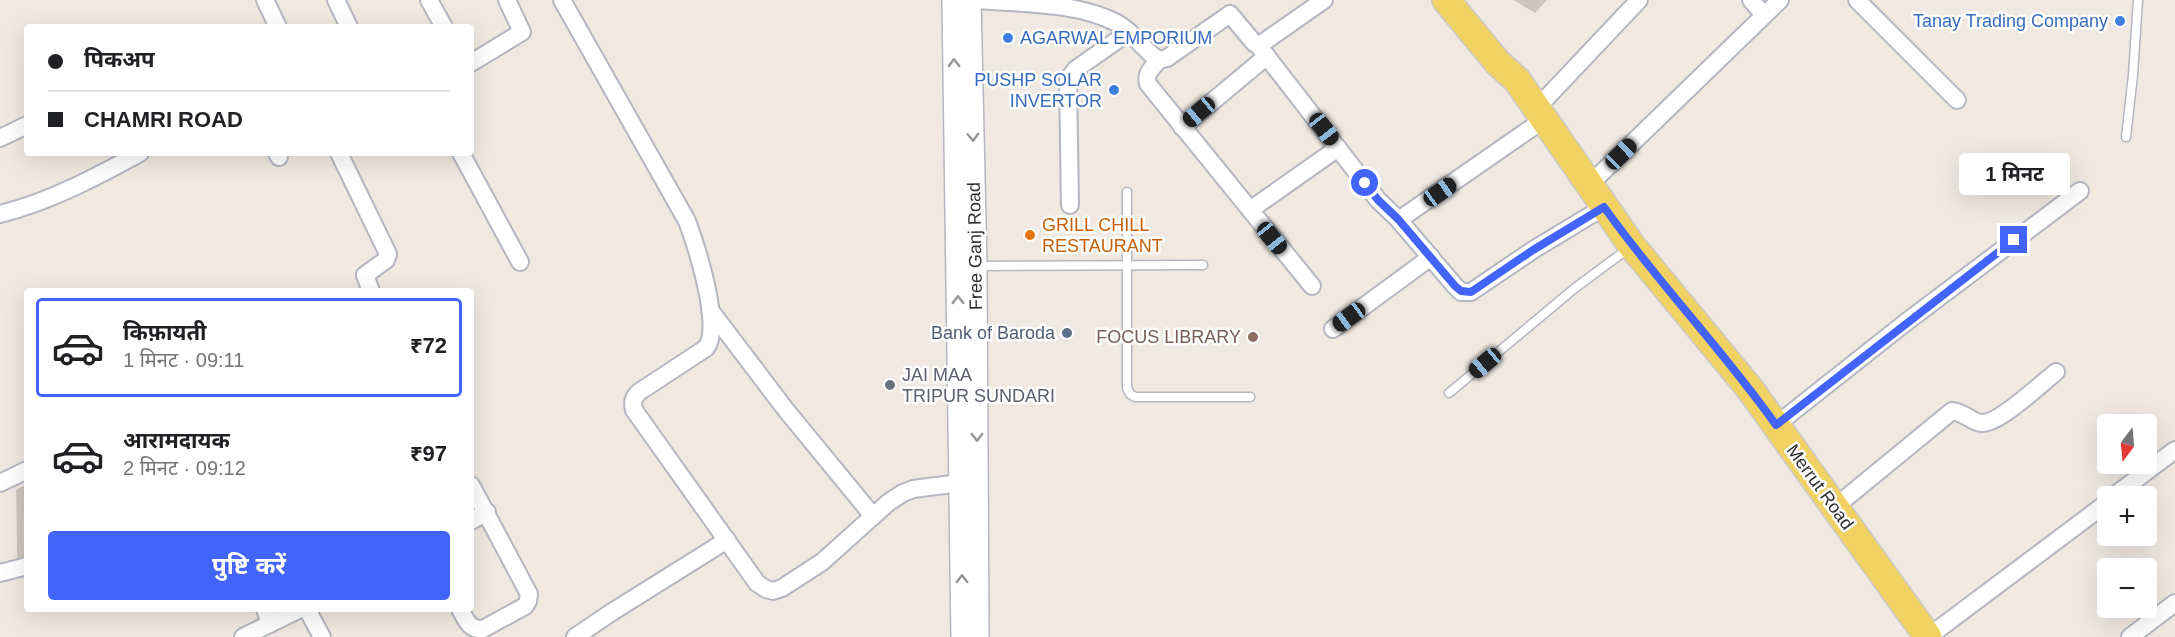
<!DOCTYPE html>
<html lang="hi">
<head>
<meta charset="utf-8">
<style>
	body { margin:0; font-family:Helvetica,"Noto Sans Devanagari",sans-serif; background:#f6f6f6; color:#202124; height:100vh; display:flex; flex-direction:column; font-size:22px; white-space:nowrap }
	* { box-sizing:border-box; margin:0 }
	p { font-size:20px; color:#757577 }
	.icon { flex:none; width:33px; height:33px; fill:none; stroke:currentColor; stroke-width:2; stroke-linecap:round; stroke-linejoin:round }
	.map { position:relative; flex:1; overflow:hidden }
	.sheet { position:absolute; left:24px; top:288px; width:450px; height:324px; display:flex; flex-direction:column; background:#fff; border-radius:6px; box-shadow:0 6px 24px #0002 }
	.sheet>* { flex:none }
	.guide { position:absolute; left:24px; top:24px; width:450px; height:132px; border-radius:6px; box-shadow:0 6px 24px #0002; display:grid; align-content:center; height:132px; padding:0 24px; background:#fff }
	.needle { width:39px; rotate:196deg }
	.buttons { position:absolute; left:2097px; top:414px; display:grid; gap:12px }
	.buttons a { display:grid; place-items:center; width:60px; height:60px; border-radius:6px; background:#fff; box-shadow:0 6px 24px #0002; font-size:30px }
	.end { position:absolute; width:27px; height:27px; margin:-14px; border:8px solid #4264fb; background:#fff; box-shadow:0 0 0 3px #fff }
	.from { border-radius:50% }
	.bubble { position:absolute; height:42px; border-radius:6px; background:#fff; box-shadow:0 6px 24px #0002; font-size:20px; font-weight:700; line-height:42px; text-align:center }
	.car { position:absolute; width:18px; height:36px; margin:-18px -9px; border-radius:8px; box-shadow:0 0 4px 2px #0007; background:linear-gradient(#222 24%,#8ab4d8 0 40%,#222 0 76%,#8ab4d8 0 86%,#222 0) }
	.guide b { display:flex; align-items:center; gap:21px; height:57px; font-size:22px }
	.guide b+b { border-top:2px solid #e0e0e0 }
	.guide i { width:15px; height:15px; background:#202124 }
	ul { padding:10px 0 0; list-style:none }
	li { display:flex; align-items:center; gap:18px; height:99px; margin:0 12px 9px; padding:0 12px; border:3px solid transparent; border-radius:6px }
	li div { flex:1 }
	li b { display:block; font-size:22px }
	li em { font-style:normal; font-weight:700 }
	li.active { border-color:#4264fb }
	li>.icon { width:54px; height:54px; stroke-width:1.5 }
	.cta { display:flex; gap:12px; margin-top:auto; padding:12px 24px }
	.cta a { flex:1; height:69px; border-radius:6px; background:#4264fb; color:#fff; font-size:24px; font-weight:700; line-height:69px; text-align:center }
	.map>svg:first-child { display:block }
	.building { fill:#cbc7bf; stroke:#cbc5ba; stroke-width:1.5 }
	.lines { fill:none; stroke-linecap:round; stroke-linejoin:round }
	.service-casing { stroke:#b4b7c1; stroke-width:11 }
	.minor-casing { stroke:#b4b7c1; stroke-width:20 }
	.tertiary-casing { stroke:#b4b7c1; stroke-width:24 }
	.primary-casing { stroke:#c9c9c9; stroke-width:30 }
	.service { stroke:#fff; stroke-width:8 }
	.minor { stroke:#fff; stroke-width:16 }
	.tertiary { stroke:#fff; stroke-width:21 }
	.primary { stroke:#f2d163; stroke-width:27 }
	.oneway { stroke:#969696 }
	.route { stroke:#4264fb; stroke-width:8 }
	.shop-dot { fill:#3f7fe0; stroke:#fff; stroke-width:2 }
	.food-dot { fill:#e8710a; stroke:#fff; stroke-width:2 }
	.service-dot { fill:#5c6f8a; stroke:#fff; stroke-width:2 }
	.education-dot { fill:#8d6e63; stroke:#fff; stroke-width:2 }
	.worship-dot { fill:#6b7280; stroke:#fff; stroke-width:2 }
	.labels { text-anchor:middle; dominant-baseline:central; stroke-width:5; stroke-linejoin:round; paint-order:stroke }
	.shop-label { font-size:18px; fill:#366cbe; stroke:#fff; text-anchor:end }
	.food-label { font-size:18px; fill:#c56008; stroke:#fff; text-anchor:start }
	.street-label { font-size:18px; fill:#2e2e2e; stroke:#fff }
	.service-label { font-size:18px; fill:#4e5e75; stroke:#fff; text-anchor:end }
	.education-label { font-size:18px; fill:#785e54; stroke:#fff; text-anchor:end }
	.worship-label { font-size:18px; fill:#5b616d; stroke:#fff; text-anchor:start }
</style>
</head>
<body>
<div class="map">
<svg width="2175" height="637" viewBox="0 0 2175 637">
	<rect width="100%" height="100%" fill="#efe9e1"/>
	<g class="building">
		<polygon points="1515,0 1546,0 1535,12"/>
		<polygon points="27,485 27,559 18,561 17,490"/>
	</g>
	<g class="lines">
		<g class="service-casing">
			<g id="service">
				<polyline points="2126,137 2133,75 2138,0"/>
				<polyline points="1127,192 1127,388 1130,394 1135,397 1250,397"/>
				<polyline points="976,266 1203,265"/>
				<polyline points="1449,393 1575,288 1629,248"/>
			</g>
		</g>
		<g class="minor-casing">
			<g id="minor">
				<polyline points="265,0 278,27"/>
				<polyline points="336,0 349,27"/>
				<polyline points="429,0 444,27"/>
				<path d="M562,0L687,221C696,245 723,328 706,348L639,392C633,398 632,402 634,410L757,583L766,589L773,591L782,588L822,562L889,502L903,493L913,489L960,483"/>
				<path d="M979,0C1024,4 1076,2 1117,23C1134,32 1143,51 1159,60L1167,58L1230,14L1254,43L1261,44L1324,0"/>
				<polyline points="1751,0 1764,15"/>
				<polyline points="1857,0 1957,100"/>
				<polyline points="1258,45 1378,200 1398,219 1403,217 1543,120"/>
				<path d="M1159,60C1152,68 1145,73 1148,84L1312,286"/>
				<polyline points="471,63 522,32 507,0"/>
				<polyline points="1536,109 1639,0"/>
				<polyline points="1182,127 1267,56"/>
				<polyline points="0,138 27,125"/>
				<polyline points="277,153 279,157"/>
				<polyline points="339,153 388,254 386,260 365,275 371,291"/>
				<polyline points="461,153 520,262"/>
				<polyline points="1589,185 1780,0"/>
				<polyline points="1070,205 1068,79 1076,69 1129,32"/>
				<polyline points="1250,210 1338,148"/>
				<path d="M0,214C49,202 96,177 140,153"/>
				<polyline points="1398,219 1455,286 1461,292 1471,292 1533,250 1604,207"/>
				<polyline points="710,310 786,410 873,516"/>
				<polyline points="1333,329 1431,257"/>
				<polyline points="1776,425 1905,323 2080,191"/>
				<polyline points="0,483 27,470"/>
				<polyline points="2114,496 2175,450"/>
				<path d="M1835,507L1952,411C1966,413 1973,423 1982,423C1999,424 2042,383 2056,372"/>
				<polyline points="471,521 487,512"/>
				<polyline points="0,573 27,566"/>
				<polyline points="265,609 270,624"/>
				<polyline points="307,609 322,637"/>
				<path d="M460,609C466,620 469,630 483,629L525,606L528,601L529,594L471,485"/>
				<polyline points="243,637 300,609"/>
				<polyline points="575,637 612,612 727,540"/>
				<polyline points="1928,637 2108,502"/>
				<polyline points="2130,637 2175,603"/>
			</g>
		</g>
		<g class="tertiary-casing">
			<g id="tertiary">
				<polyline points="953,0 962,637"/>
				<polyline points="970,0 976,266 978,637"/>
			</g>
		</g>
		<g class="primary-casing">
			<polyline id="primary" points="1446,0 1498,63 1517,80 1632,246 1750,389 1928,637"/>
		</g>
		<use href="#service" class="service"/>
		<use href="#minor" class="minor"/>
		<use href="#tertiary" class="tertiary"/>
		<use href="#primary" class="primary"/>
	</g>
	<defs><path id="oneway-chevron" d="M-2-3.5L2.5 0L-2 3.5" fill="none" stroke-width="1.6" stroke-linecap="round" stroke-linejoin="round" transform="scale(1.5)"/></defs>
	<g class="oneway">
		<use href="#oneway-chevron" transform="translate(954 63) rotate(-91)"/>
		<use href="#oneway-chevron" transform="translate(973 137) rotate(88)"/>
		<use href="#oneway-chevron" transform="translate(958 300) rotate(-91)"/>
		<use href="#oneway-chevron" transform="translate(977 437) rotate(90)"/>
		<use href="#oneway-chevron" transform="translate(962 579) rotate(-91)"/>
	</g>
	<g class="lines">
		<path class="route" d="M1365,183L1378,200L1398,219L1455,286L1461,291L1471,292L1533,250L1604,207C1658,283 1723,350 1776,425L2014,240"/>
	</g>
	<g class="shop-dot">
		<circle cx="2120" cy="21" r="6"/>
		<circle cx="1008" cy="38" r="6"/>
		<circle cx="1114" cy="90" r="6"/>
	</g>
	<circle class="food-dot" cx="1030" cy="235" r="6"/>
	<circle class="service-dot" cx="1067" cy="333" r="6"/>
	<circle class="education-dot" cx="1253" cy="337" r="6"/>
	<circle class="worship-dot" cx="890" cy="385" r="6"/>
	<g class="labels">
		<g class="shop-label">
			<text x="2108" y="21">Tanay Trading Company</text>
			<text x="1020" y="38" text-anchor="start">AGARWAL EMPORIUM</text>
			<text x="1102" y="80">PUSHP SOLAR<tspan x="1102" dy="21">INVERTOR</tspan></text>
		</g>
		<g class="food-label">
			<text x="1042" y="225">GRILL CHILL<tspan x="1042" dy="21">RESTAURANT</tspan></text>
		</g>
		<g class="street-label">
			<text transform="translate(975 246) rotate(-91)">Free Ganj Road</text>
			<text transform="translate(1820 487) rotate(54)">Merrut Road</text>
		</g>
		<g class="service-label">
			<text x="1055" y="333">Bank of Baroda</text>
		</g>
		<g class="education-label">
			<text x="1241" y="337">FOCUS LIBRARY</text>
		</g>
		<g class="worship-label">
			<text x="902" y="375">JAI MAA<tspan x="902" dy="21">TRIPUR SUNDARI</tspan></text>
		</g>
	</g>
</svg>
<div class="buttons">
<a><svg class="needle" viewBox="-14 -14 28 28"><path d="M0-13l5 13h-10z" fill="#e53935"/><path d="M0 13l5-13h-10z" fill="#757577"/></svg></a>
<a>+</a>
<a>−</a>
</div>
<i class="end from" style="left:1365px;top:183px"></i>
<i class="end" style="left:2014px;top:240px"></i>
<div class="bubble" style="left:1959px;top:153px;width:111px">1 मिनट</div>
<i class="car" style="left:1199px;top:112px;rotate:230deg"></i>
<i class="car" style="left:1324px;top:129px;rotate:142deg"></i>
<i class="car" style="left:1621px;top:154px;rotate:46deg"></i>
<i class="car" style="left:1440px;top:192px;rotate:55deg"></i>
<i class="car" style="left:1272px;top:238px;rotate:141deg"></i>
<i class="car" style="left:1349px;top:317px;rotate:234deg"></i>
<i class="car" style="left:1485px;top:363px;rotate:230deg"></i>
<div class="guide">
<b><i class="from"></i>पिकअप</b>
<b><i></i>CHAMRI ROAD</b>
</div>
<section class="sheet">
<ul>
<li class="active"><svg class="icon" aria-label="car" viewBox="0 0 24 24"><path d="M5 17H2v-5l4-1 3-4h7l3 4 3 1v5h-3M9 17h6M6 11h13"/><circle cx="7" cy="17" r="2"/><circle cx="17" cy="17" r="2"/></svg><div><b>किफ़ायती</b><p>1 मिनट · 09:11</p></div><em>₹72</em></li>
<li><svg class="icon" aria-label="car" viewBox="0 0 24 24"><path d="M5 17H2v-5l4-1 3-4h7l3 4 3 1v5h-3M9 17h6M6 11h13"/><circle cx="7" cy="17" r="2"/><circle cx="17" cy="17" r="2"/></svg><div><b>आरामदायक</b><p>2 मिनट · 09:12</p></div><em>₹97</em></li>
</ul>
<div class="cta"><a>पुष्टि करें</a></div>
</section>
</div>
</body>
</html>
